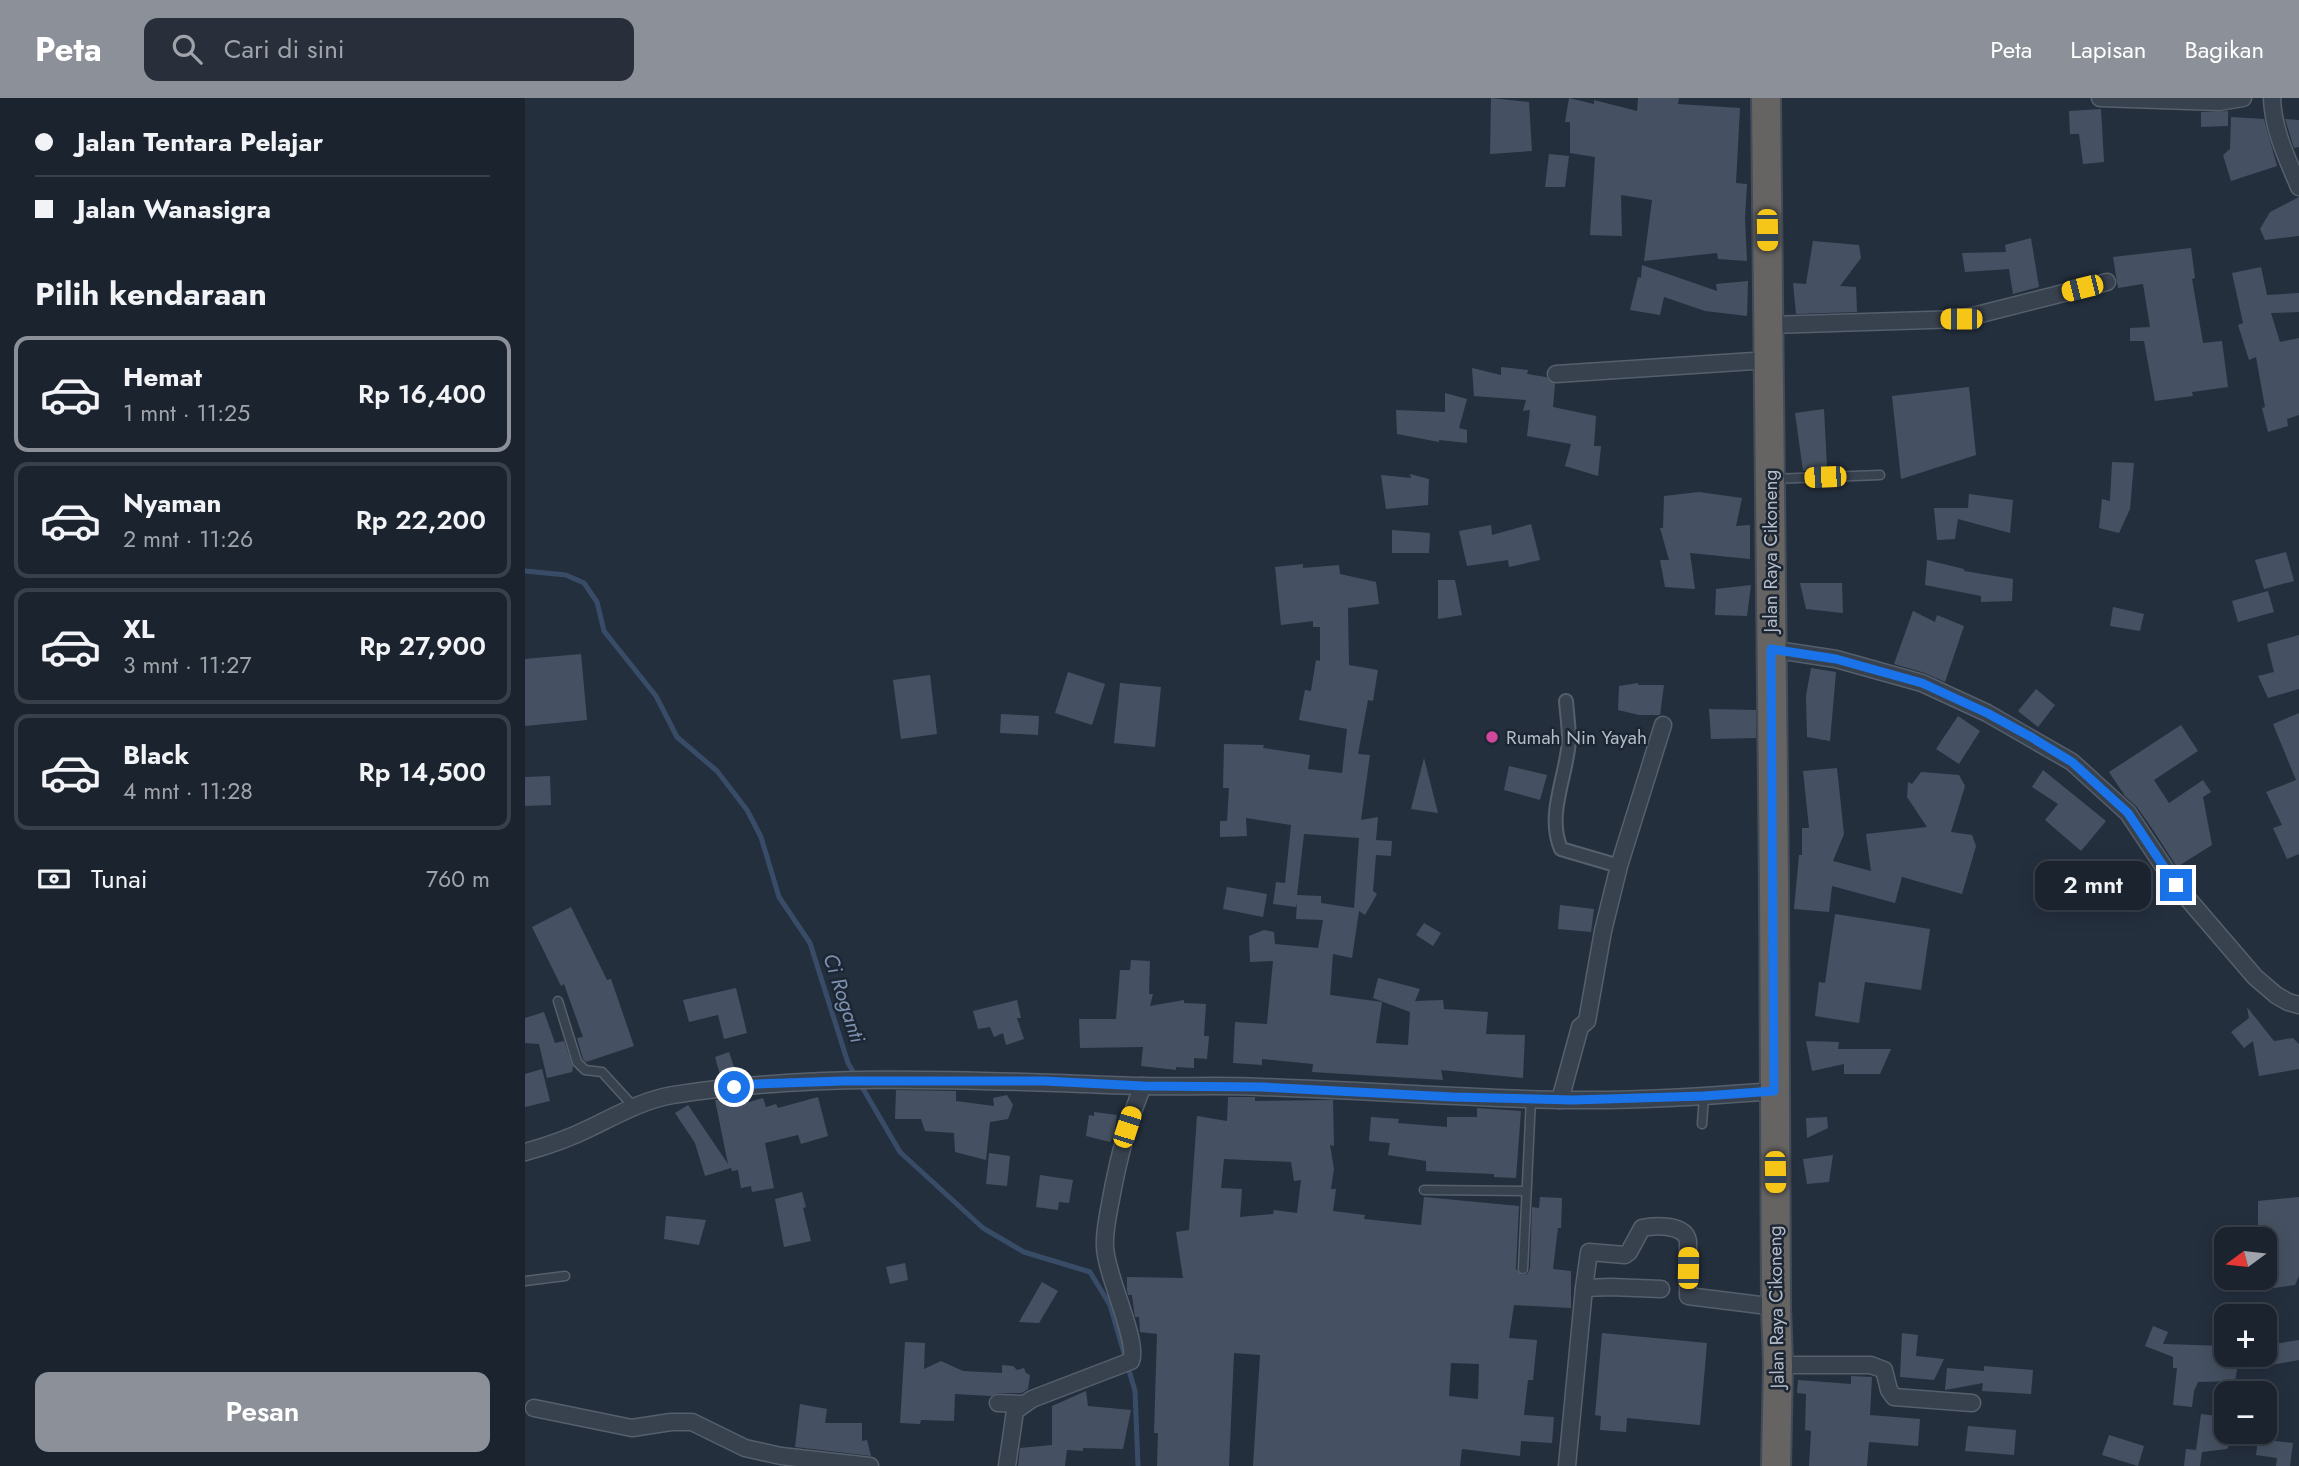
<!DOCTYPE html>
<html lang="id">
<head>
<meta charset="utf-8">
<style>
	body { margin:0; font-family:Jost,sans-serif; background:#282f3a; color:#f1f3f6; height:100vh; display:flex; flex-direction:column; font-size:26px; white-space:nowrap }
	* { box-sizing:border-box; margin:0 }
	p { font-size:23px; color:#a0a4aa }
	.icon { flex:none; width:38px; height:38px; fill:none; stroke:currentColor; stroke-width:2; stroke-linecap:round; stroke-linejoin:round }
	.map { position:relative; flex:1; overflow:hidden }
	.panel { display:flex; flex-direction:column; background:#1b232e; width:525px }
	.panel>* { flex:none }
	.hud { display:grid; align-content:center; height:154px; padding:0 35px; background:#1b232e }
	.needle { width:46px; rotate:255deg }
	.fabs { position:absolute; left:1689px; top:1129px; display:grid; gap:14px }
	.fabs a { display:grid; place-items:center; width:63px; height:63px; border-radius:14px; background:#1b232e; box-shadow:0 4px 18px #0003,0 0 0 2px #39404a; font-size:35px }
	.end { position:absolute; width:32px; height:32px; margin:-16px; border:9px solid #1a73e8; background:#fff; box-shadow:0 0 0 4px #fff }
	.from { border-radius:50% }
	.bubble { position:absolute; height:49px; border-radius:14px; background:#1b232e; box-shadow:0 4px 18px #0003,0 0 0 2px #39404a; font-size:23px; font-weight:600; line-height:49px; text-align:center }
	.car { position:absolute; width:21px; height:42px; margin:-21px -10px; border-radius:9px; box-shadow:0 0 5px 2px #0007; background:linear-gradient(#f5c518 24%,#345 0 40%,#f5c518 0 76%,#345 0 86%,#f5c518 0) }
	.hud b { display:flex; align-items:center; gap:24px; height:66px; font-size:26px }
	.hud b+b { border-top:2px solid #39404a }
	.hud i { width:18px; height:18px; background:#f1f3f6 }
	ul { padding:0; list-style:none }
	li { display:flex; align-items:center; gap:21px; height:116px; margin:0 14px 10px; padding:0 21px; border:4px solid #39404a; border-radius:14px }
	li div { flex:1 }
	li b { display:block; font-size:26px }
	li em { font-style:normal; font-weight:600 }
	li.on { border-color:#8c9099 }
	li>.icon { width:63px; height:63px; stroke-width:1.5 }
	h2 { padding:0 35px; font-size:32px; line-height:84px }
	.pay { display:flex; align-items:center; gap:18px; height:77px; padding:0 35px; font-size:26px }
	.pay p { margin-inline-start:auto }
	.primary-button { display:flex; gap:14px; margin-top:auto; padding:14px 35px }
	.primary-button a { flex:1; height:80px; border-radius:14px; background:#8c9099; color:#fff; font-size:28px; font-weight:600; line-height:80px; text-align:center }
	header { display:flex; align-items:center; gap:42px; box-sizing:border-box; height:98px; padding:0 35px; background:#8c9099; color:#fff }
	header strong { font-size:33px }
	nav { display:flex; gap:38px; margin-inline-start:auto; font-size:24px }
	.search { width:490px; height:63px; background:#282f3a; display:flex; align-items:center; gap:18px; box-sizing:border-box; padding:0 24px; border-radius:14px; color:#a0a4aa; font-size:26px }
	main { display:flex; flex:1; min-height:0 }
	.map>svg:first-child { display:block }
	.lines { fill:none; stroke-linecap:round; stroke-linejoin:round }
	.stream { stroke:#394c67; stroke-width:5 }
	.building { fill:#455162; fill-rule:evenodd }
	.service-casing { stroke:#565f6c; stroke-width:11 }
	.pedestrian-casing { stroke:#565f6c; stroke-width:16 }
	.minor-casing { stroke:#565f6c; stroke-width:19 }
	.trunk-casing { stroke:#434c59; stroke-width:32 }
	.service { stroke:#38414e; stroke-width:8 }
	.pedestrian { stroke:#38414e; stroke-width:12 }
	.minor { stroke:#38414e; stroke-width:16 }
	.trunk { stroke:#656462; stroke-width:28 }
	.route { stroke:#1a73e8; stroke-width:9 }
	.hotel-dot { fill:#d1479c; stroke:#1d2633; stroke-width:2.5 }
	.labels { text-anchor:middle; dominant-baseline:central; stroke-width:5; stroke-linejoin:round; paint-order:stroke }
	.street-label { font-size:19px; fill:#b4bcc9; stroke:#1d2633 }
	.poi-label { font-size:19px; fill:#b4bcc9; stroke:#1d2633; text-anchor:start }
	.water-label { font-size:21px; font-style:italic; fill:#7c92b1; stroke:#1d2633 }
</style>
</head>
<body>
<header>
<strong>Peta</strong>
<div class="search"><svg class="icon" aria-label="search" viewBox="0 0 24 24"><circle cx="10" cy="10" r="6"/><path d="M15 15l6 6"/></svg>Cari di sini</div>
<nav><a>Peta</a><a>Lapisan</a><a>Bagikan</a></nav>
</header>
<main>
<section class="panel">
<div class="hud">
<b><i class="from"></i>Jalan Tentara Pelajar</b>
<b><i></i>Jalan Wanasigra</b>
</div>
<h2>Pilih kendaraan</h2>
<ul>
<li class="on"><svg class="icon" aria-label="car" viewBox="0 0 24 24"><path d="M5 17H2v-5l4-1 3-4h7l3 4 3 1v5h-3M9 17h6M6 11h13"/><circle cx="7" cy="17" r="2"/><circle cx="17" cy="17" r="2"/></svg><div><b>Hemat</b><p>1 mnt · 11:25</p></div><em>Rp 16,400</em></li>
<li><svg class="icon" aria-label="car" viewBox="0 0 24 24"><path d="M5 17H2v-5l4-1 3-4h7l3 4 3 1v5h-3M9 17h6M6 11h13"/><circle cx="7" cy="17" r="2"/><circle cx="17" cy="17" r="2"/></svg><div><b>Nyaman</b><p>2 mnt · 11:26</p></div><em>Rp 22,200</em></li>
<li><svg class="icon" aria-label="car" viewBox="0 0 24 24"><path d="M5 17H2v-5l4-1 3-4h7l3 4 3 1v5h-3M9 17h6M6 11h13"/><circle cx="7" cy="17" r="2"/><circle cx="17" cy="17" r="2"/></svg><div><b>XL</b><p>3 mnt · 11:27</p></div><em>Rp 27,900</em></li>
<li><svg class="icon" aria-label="car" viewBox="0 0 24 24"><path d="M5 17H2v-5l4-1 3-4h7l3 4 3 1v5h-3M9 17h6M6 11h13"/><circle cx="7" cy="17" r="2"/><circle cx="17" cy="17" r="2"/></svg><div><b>Black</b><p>4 mnt · 11:28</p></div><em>Rp 14,500</em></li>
</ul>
<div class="pay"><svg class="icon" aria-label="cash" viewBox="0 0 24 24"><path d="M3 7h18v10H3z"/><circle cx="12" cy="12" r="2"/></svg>Tunai<p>760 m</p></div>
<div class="primary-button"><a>Pesan</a></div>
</section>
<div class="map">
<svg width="1774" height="1368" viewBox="0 0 1774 1368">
	<rect width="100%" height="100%" fill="#242f3e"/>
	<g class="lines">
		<polyline class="stream" points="0,473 41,477 59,485 72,504 79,533 131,598 152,639 192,673 222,712 236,739 254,799 285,845 323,965 375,1054 458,1130 499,1154 565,1174 585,1207 610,1293 613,1368"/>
	</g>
	<g class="building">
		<polygon points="966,0 1004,4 1007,53 965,56"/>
		<polygon points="1044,0 1069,6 1069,2 1112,13 1113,0 1154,0 1153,6 1215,10 1211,85 1222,86 1220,120 1222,163 1193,161 1192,155 1119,163 1127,102 1096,97 1097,138 1065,137 1070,59 1045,55 1045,24 1040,24"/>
		<polygon points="1576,11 1579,64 1558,66 1554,36 1545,36 1544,13"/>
		<polygon points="1703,13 1703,28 1676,29 1676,14"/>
		<polygon points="1706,19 1739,21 1752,68 1706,83 1698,57 1705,51"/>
		<polygon points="1760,21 1774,22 1774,49 1769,50"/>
		<polygon points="1024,56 1044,58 1040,89 1020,89"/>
		<polygon points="1774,99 1774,138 1740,142 1735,131 1745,114"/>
		<polygon points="1506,140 1514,189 1488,196 1484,171 1440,174 1437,155 1481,154 1480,147"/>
		<polygon points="1288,143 1334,147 1336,160 1315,188 1331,189 1332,214 1271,216 1268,185 1281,186"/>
		<polygon points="1666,150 1670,180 1667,181 1678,245 1697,243 1703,289 1667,294 1668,298 1630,303 1619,243 1605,243 1605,230 1625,229 1618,186 1593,190 1588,159"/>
		<polygon points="1117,167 1192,193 1191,186 1223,183 1222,218 1180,213 1139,199 1135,217 1105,212 1113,179 1116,180"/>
		<polygon points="1736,169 1742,197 1774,195 1774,214 1746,215 1755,244 1774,240 1774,317 1762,321 1763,328 1743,334 1737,310 1740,309 1731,259 1724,262 1713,227 1718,225 1707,175"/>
		<polygon points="976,269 1003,272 1002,276 1021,279 1030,286 1028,309 1071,318 1069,348 1076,348 1073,378 1040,368 1046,346 1002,338 1005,312 998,313 1001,302 949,298 947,270 976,277"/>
		<polygon points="1444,289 1451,357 1376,381 1367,298"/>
		<polygon points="920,295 942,301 934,330 942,332 942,345 914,342 914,344 872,336 871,312 920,314"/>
		<polygon points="1299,311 1302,370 1278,373 1270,315"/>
		<polygon points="1587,364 1609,365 1605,411 1594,435 1574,430 1577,401 1585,403"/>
		<polygon points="885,376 904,381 903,407 861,411 856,377 886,380"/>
		<polygon points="1174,394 1217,400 1211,428 1225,427 1225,461 1165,455 1170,491 1140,489 1135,462 1144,462 1135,430 1138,430 1139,398"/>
		<polygon points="1444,396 1488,402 1485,435 1433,421 1430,441 1412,442 1409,410 1443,410"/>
		<polygon points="1006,426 1015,462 984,469 983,462 942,468 934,433 966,427 967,437"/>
		<polygon points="867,432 905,435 904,455 867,455"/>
		<polygon points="1761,454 1769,483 1739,491 1730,462"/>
		<polygon points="1402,462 1439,471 1439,473 1488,481 1487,503 1456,504 1456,498 1400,487"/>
		<path d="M778,466V470L814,467L815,476L851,484L854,506L823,510L824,567L853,572L848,603L843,602L833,656L845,657L836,722L853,719L851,742L867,743L866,758L851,757L848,793L852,796L840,817L834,813L827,860L808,856L805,897L857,904L851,945L883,947L885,914L848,900L853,880L895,891L890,903L918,902L919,911L963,914L961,936L1000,937L998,980L916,972L918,982L787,974L788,966L737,961V967L708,965L710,924L742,926L748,863L725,864L724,838L739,832L749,834L750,846L793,850L798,822L771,821L772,804L771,809L748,806L751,784L760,785L766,727L721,720L722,738L695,739V723H702L704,690H698L699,646L739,647L738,650L785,657L783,671L817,675L822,631L774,622L780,592L786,593L791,562L795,563V529H788V523L756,527L750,469ZM779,736L834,740L829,810L796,805V798L772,797Z"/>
		<polygon points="913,482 930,482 937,517 913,521"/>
		<polygon points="1275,485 1317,485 1318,515 1281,511"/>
		<polygon points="1226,487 1222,518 1190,517 1191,491"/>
		<polygon points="1743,493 1749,514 1713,524 1707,503"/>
		<polygon points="1588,509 1619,516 1615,533 1585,528"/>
		<polygon points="1388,513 1410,524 1412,517 1439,528 1420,584 1400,575 1369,566"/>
		<polygon points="1774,537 1774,591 1743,600 1733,578 1749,574 1742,546"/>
		<polygon points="56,556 62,622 0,628 0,561"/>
		<polygon points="1286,570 1311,574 1305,643 1282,639 1281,598"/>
		<polygon points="543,574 580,586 567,627 530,615"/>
		<polygon points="405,577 412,636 376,641 368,582"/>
		<polygon points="595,585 636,589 630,649 589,645"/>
		<polygon points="1113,585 1113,587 1139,587 1135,617 1114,617 1093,612 1094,588"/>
		<polygon points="1511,591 1530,607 1513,629 1493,613"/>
		<polygon points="1184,611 1231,612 1231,640 1186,641"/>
		<polygon points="1774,615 1774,756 1762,761 1748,730 1757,727 1741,694 1771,682 1748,626"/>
		<polygon points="476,616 514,618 513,637 475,635"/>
		<polygon points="1433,618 1455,633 1434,666 1411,651"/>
		<polygon points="1656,627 1673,653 1629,682 1644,705 1678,682 1686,694 1678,699 1687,747 1652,769 1628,732 1612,709 1600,698 1584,674"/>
		<polygon points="899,660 913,715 886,711"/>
		<polygon points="984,668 1022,677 1015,702 979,692"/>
		<polygon points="1312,670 1319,736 1308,763 1346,773 1341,736 1402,729 1382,699 1383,684 1387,686 1396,674 1434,677 1440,688 1426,734 1447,737 1451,748 1437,796 1377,779 1370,805 1307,788 1304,814 1269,811 1274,757 1277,757 1277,730 1284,730 1278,673"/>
		<polygon points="1518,672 1581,723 1556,753 1520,722 1533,706 1507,689"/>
		<polygon points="25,678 26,707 0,708 0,679"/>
		<polygon points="702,789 742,796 738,819 698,811"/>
		<polygon points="1035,807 1069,811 1066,834 1033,831"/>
		<polygon points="46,809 82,882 86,881 109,948 61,964 58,961 52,940 58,939 39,886 36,888 7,829"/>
		<polygon points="1310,816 1405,831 1396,892 1340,884 1334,925 1290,918 1294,884 1300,885"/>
		<polygon points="899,825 916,835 908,848 891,837"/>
		<polygon points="606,862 625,863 624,896 628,896 625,908 659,902 659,905 681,906 679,938 684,938 682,961 669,960 669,970 651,969 651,972 616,968 618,949 555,950 554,921 591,921 595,872 605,872"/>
		<polygon points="211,890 222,935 199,941 193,917 164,924 158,902"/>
		<polygon points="492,902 496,920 492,920 499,941 481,947 478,935 469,939 465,929 453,931 448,913"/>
		<polygon points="1722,909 1749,943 1768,940 1774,946 1774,971 1734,978 1728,943 1719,950 1706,934 1724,920"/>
		<polygon points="19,914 30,945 39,943 48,969 47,974 22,980 14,946 0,945 0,920"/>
		<polygon points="1281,943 1314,944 1313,951 1366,951 1355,976 1319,976 1319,966 1287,973"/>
		<polygon points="204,954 212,978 196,980 190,959"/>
		<polygon points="17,971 25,1003 0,1009 0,976"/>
		<polygon points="371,992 431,993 431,1003 469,1008 468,1000 482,997 488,1007 483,1021 465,1024 461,1062 430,1054 429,1035 400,1033 396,1021 370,1021"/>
		<polygon points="219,999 221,1005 238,1000 241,1009 251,1006 253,1010 293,999 303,1038 276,1046 273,1037 240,1045 249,1090 227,1094 226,1088 216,1090 213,1072 207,1073 206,1070 180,1078 170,1045 150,1015 163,1007 203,1066 190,1002"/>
		<path d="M703,999H730V1003L808,1002L809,1048L805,1047L809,1071L806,1091H811L808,1113L840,1117L839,1121L896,1127L899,1099L994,1108L991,1171L997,1177L1002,1176L1005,1171L1007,1109L1014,1110L1015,1099L1037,1100L1036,1130H1033L1028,1171L1046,1173V1210L989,1207L984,1240L1012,1242L1008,1282H1003L999,1317L1029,1319L1027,1345L996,1343L995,1358L937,1351L935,1368H728L735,1257L709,1255L704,1368H632L633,1335H629L632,1236L615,1234L614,1219H610L607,1197H603L602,1192V1179L658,1180L651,1134L664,1132L672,1018L702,1023ZM699,1061L766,1064L769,1083L776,1082L772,1115L749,1112L748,1116L715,1119L717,1091L696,1090ZM926,1265L954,1266L953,1301L924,1298Z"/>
		<polygon points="952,1010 996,1013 991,1080 969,1079 969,1076 901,1073 901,1063 863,1057 865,1045 844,1043 846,1019 874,1021 873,1025 922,1029 922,1019 952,1019"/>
		<polygon points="569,1014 592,1017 589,1038 585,1044 561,1038 564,1017 569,1018"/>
		<polygon points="1302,1019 1303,1030 1282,1040 1281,1020"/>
		<polygon points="464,1055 485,1058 482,1088 461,1086"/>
		<polygon points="1308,1057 1304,1084 1282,1086 1278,1061"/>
		<polygon points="515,1077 548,1082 544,1105 534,1104 533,1112 511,1109"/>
		<polygon points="277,1094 281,1109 278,1110 286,1143 259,1149 250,1101"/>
		<polygon points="1774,1099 1774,1178 1770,1187 1749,1190 1752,1136 1740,1142 1733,1141 1733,1103"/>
		<polygon points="141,1118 181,1122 174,1147 139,1141"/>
		<polygon points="380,1165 383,1182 365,1186 361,1169"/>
		<polygon points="517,1184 533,1193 514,1225 494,1224"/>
		<polygon points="1628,1228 1643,1234 1638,1246 1701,1248 1701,1256 1715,1256 1710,1283 1673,1284 1669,1293 1667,1309 1648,1307 1652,1270 1648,1270 1648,1259 1620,1248"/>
		<polygon points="1077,1235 1182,1245 1175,1327 1102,1320 1101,1334 1075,1332 1076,1318 1070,1317"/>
		<polygon points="1377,1235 1393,1237 1391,1258 1419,1261 1409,1282 1375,1279"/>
		<polygon points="1774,1242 1774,1262 1746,1267 1743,1247"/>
		<polygon points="380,1244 400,1245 399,1271 416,1263 438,1273 477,1275 477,1267 488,1268 492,1272 499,1270 501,1275 505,1277 503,1291 497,1295 473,1295 466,1298 430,1296 429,1323 396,1322 395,1326 375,1325"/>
		<polygon points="1459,1268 1508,1272 1506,1296 1457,1293 1458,1285 1420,1292 1422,1270 1459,1273"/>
		<polygon points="1326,1278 1347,1279 1345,1317 1395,1321 1393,1348 1344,1344 1342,1368 1284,1368 1286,1333 1280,1332 1281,1296 1272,1295 1273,1282 1326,1286"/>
		<polygon points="561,1293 563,1308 606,1312 598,1351 558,1350 558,1353 542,1352 540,1368 493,1368 495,1350 527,1347 527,1308"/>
		<polygon points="275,1306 302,1311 300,1325 337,1325 337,1343 342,1342 346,1358 270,1349"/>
		<polygon points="1676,1316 1701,1319 1701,1334 1713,1334 1702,1351 1677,1354 1675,1368 1659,1368 1661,1351 1671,1352"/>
		<polygon points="1443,1328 1491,1332 1489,1357 1440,1353"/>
		<polygon points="1584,1337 1619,1348 1613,1368 1577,1357"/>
		<polygon points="1733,1341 1768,1345 1765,1368 1751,1368 1752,1360 1731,1357"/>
	</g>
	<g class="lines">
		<g class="service-casing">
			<g id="service">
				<polyline points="1248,381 1355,377"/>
				<polyline points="33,903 52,964 60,972 77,974 109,1009"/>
				<polyline points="1177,1026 1179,998"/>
				<polyline points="899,1092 1000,1093"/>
				<polyline points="998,1171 1006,1000"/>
				<polyline points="0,1183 40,1178"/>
			</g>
		</g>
		<g class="pedestrian-casing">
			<path id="pedestrian" d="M1041,603C1042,616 1044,629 1044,642C1042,678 1021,716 1036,751L1094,768"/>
		</g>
		<g class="minor-casing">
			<g id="minor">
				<polyline points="1575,0 1694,4 1718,0"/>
				<path d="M1747,0C1748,32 1762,60 1774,89"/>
				<polyline points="1244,227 1436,221 1582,184"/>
				<polyline points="1031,276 1244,262"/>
				<polyline points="1246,551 1311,561 1397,585 1462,615 1547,664 1603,715 1651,787 1730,879 1751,897 1763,904 1774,907"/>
				<polyline points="1035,1002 1055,929 1062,923 1078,833 1094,768 1138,627"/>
				<path d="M0,1054C22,1048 45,1040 65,1030C92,1017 118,1002 148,997C302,973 460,983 616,988C656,989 696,987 736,989C840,992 943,1001 1047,1002C1114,1003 1182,998 1249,993"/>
				<path d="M1136,1191L1086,1189L1059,1190L1064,1154L1100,1157L1104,1154L1117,1130C1130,1127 1160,1126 1163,1143V1198L1251,1209"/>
				<polyline points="1253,1267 1346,1267 1359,1272 1364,1292 1369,1299 1447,1305"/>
				<polyline points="473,1305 497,1306"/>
				<polyline points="9,1310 107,1330 146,1324 167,1324 220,1350 256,1358 345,1368"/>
				<path d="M482,1368L490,1313L507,1301L606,1263C614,1244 581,1177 580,1149C579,1134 583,1117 586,1101C593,1062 602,1025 618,988"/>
				<polyline points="1042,1368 1059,1190"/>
			</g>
		</g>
		<g class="trunk-casing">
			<polyline id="trunk" points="1241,0 1249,789 1251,1209 1253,1267 1251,1368"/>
		</g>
		<use href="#service" class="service"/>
		<use href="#pedestrian" class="pedestrian"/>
		<use href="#minor" class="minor"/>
		<use href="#trunk" class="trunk"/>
	</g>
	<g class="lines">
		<polyline class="route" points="209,989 231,986 318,983 519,983 618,988 736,989 927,999 1048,1002 1179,998 1249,993 1246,551 1311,561 1397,585 1462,615 1506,639 1547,664 1603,715 1651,787"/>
	</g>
	<circle class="hotel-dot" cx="967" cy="639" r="7"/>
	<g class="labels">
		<g class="street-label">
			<text transform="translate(1245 453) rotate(-90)">Jalan Raya Cikoneng</text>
			<text transform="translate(1251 1209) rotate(-91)">Jalan Raya Cikoneng</text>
		</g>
		<g class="poi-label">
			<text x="981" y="639">Rumah Nin Yayah</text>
		</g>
		<g class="water-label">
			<text transform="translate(319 900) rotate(72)">Ci Roganti</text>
		</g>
	</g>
</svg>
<div class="fabs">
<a><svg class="needle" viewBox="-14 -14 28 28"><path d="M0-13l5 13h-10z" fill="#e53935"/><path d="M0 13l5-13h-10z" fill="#a0a4aa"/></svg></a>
<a>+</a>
<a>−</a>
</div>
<i class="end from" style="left:209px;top:989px"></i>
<i class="end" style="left:1651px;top:787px"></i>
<div class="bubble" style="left:1510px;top:763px;width:116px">2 mnt</div>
<i class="car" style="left:1242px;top:132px;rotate:179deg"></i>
<i class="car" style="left:1557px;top:190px;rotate:256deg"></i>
<i class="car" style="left:1436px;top:221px;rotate:270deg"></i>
<i class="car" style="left:1300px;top:379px;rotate:268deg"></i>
<i class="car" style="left:602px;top:1029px;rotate:18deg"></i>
<i class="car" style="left:1250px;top:1074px;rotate:179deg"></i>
<i class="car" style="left:1163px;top:1170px;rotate:1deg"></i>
</div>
</main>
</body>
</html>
